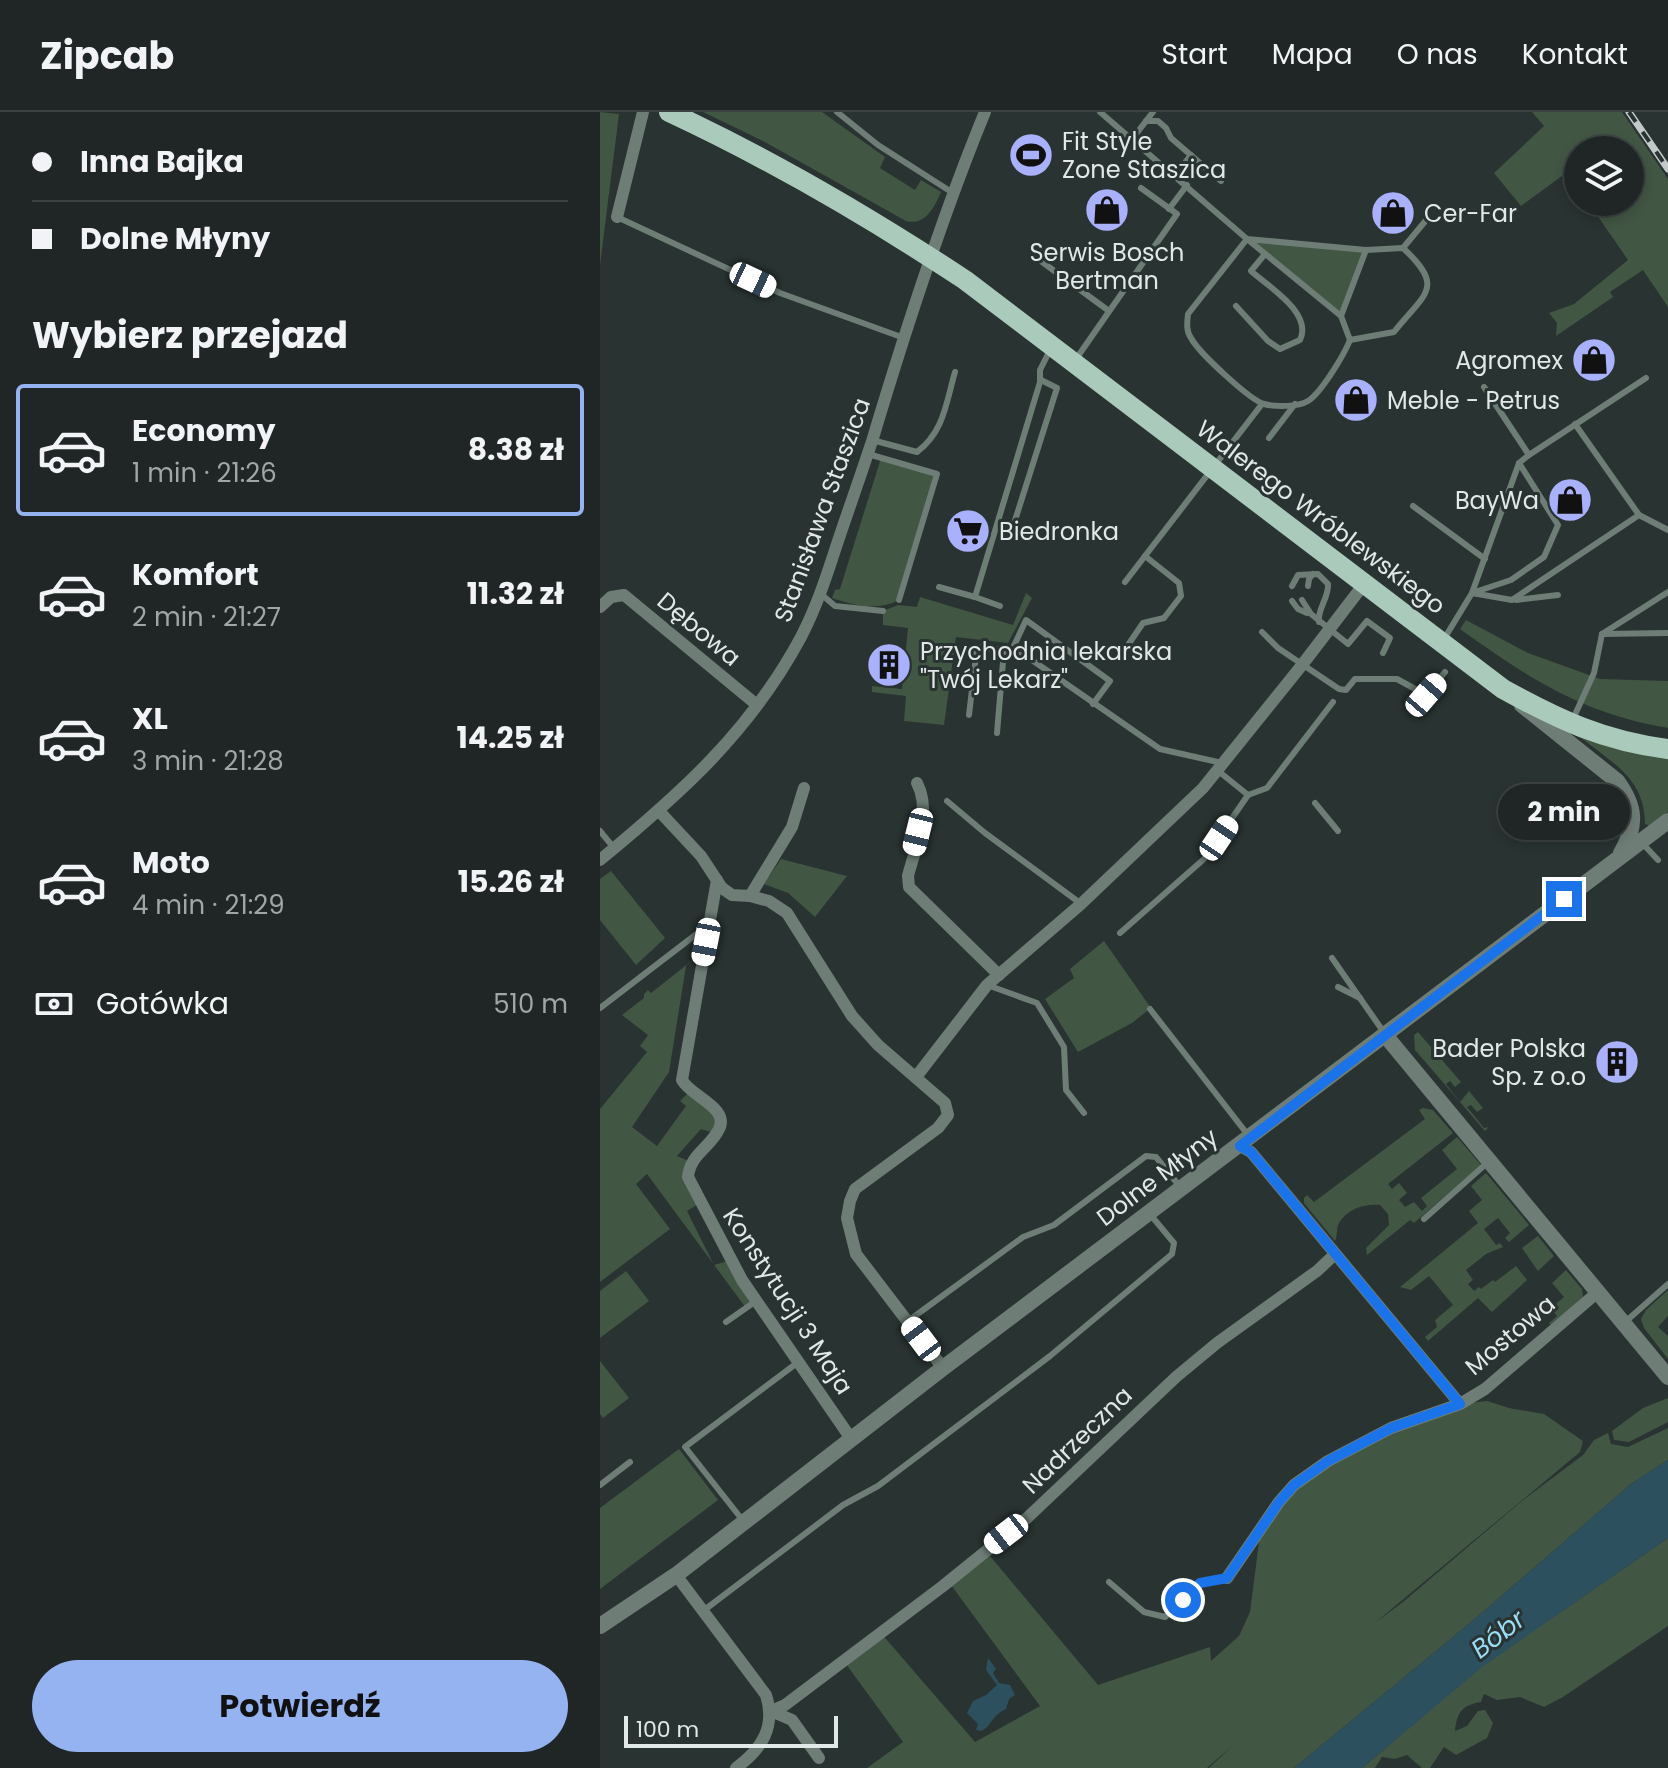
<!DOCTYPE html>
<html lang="pl">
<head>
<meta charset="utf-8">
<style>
	body { margin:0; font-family:Poppins,sans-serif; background:#272e2d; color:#f1f3f6; height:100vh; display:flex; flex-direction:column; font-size:30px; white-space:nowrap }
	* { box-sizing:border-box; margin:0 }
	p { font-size:26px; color:#a1a5a7 }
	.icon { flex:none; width:44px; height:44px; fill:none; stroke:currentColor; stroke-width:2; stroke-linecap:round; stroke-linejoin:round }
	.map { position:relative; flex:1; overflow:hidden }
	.panel { display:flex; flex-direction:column; background:#1f2625; width:600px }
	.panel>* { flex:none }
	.guide { display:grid; align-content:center; height:176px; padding:0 32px; background:#1f2625 }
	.fabs { position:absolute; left:964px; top:24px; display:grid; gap:16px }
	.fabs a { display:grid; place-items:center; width:80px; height:80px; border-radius:50%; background:#1f2625; box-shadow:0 4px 12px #0003,0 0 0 2px #3c4342; font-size:40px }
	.scale { position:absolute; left:24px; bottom:20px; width:214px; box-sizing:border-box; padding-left:8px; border:4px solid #e2e8e7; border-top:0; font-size:22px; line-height:28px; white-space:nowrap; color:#e2e8e7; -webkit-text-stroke:6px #293331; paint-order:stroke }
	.end { position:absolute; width:36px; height:36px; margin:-18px; border:10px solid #1a73e8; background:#fff; box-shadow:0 0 0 4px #fff }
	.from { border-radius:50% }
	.bubble { position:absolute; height:56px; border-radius:28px; background:#1f2625; box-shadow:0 4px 12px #0003,0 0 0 2px #3c4342; font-size:26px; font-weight:700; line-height:56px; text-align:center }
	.car { position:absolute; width:24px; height:48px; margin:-24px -12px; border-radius:10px; box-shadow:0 0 6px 2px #0007; background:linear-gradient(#fff 24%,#345 0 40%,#fff 0 76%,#345 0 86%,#fff 0) }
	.guide b { display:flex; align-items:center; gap:28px; height:76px; font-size:30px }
	.guide b+b { border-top:2px solid #3c4342 }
	.guide i { width:20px; height:20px; background:#f1f3f6 }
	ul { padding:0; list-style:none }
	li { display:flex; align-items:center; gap:24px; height:132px; margin:0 16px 12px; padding:0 16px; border:4px solid transparent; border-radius:8px }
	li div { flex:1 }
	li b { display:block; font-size:30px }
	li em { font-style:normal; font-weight:700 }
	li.active { border-color:#95b2f1 }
	li>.icon { width:72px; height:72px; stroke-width:1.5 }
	h2 { padding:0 32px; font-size:36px; line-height:96px }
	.pay { display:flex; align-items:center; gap:20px; height:88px; padding:0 32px; font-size:30px }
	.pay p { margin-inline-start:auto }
	.primary-button { display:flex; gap:16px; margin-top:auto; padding:16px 32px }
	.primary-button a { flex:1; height:92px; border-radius:48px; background:#95b2f1; color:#111; font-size:32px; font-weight:700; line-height:92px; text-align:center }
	header { display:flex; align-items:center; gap:48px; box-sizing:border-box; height:112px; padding:0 40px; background:#1f2625; border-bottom:2px solid #3c4342 }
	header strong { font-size:38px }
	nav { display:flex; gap:44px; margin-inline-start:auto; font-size:28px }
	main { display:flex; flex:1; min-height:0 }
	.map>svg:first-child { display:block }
	.green { fill:#425644 }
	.water { fill:#2c505d }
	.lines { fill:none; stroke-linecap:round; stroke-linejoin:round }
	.service { stroke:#6e7d76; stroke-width:6 }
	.minor { stroke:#6e7d76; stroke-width:12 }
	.tertiary { stroke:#6e7d76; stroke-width:16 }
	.primary { stroke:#aacabb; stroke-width:20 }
	.rail-casing { stroke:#c3c9c8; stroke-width:7 }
	.rail { stroke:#293331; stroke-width:4; stroke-dasharray:12; stroke-linecap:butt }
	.route { stroke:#1a73e8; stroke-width:10 }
	.labels { text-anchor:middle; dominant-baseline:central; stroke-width:6; stroke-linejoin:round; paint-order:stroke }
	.poi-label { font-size:24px; fill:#e2e8e7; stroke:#293331; text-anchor:start }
	.street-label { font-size:24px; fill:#e2e8e7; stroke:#293331 }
	.water-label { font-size:26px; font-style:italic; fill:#98dcf5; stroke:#293331 }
</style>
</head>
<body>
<header>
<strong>Zipcab</strong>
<nav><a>Start</a><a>Mapa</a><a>O nas</a><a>Kontakt</a></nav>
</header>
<main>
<section class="panel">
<div class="guide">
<b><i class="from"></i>Inna Bajka</b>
<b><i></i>Dolne Młyny</b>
</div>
<h2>Wybierz przejazd</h2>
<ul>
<li class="active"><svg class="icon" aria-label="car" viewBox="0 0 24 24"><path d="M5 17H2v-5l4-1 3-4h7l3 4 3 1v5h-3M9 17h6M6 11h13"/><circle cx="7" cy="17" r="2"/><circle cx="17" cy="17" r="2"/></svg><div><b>Economy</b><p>1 min · 21:26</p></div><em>8.38 zł</em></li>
<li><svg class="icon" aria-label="car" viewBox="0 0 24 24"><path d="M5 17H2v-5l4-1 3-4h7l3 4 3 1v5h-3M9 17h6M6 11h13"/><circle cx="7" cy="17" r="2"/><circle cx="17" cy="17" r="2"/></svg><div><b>Komfort</b><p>2 min · 21:27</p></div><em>11.32 zł</em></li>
<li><svg class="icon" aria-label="car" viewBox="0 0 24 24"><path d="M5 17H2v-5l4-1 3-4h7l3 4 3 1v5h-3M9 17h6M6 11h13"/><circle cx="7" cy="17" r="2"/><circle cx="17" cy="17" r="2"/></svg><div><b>XL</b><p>3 min · 21:28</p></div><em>14.25 zł</em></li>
<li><svg class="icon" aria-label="car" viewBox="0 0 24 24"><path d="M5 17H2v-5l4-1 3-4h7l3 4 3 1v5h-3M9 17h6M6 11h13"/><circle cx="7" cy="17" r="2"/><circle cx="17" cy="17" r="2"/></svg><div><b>Moto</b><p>4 min · 21:29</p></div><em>15.26 zł</em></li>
</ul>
<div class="pay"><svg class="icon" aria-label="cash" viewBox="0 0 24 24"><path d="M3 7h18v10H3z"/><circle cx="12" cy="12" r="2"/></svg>Gotówka<p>510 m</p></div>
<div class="primary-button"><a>Potwierdź</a></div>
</section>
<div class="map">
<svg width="1068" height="1656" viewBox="0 0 1068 1656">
	<rect width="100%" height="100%" fill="#293331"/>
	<g class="green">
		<polygon points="0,0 19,2 0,153"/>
		<path d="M103,0H222L285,45L280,56L315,78L321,68L341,80C334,96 325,114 306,109L163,29Z"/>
		<polygon points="932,0 1022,0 1068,67 1068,195 1043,158 1010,180 1013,185 956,224 957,211 949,201 974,192 1028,148 988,90 1030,90 1030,38 978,38 978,76 966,61 921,94 894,61 944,14"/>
		<polygon points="647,127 766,138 741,204"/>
		<path d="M281,346L337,365L299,488C277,499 256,494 232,486L235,478L240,477Z"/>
		<polygon points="426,481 432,486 408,531 356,525 344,613 304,609 306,584 272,580 272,574 302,577 308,516 283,513 283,499 298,493 317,495 320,485 413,513"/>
		<path d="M866,508L928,541L1000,567L1068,569V616C981,601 930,567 860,517Z"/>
		<path d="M980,625L1068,646V700L1050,714L1045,712C1045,666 1012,651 980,625Z"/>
		<polygon points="181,747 247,764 215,805 188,781 164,772"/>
		<polygon points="11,759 65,826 36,853 0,808 0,767"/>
		<polygon points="504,829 551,896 532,911 478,940 445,887 474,866 470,857"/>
		<polygon points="94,847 86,854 69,960 32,1015 57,1034 86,994 80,989 90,979 118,999 117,1022 101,1017 77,1044 91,1050 100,1091 87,1099 114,1153 131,1148 156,1189 146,1196 47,1062 36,1072 70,1117 0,1170 0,997 47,940 40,934 48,923 22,903 44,886 44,882 48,878 51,881"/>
		<polygon points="818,920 861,970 855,975 850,969 846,972 860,990 869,979 883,996 877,1000 871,993 867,995 884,1016 889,1015 885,1019 815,938 814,923"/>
		<path d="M823,996L833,998L853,1021L788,1072L792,1077L799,1071L807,1081L799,1088L805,1095L814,1090L822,1099L827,1094L821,1086L857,1057L842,1038L857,1025L881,1053L814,1111L810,1108L767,1143L766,1136L789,1113L788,1102L780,1093C765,1091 747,1097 739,1111C736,1116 738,1123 735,1129L704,1091V1086L707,1083L714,1090L825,1007L819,998Z"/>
		<polygon points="886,1061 929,1113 909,1130 905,1126 910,1121 898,1106 884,1117 896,1133 900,1131 903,1135 886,1142 866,1158 873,1168 868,1172 874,1179 879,1175 881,1177 893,1168 895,1170 916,1154 927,1168 892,1200 878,1186 828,1229 825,1225 837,1215 835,1208 853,1193 829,1164 811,1178 800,1175 878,1111 869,1099 882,1088 871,1074"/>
		<polygon points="938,1124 954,1144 938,1159 922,1136"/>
		<polygon points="966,1158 982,1177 983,1185 952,1214 949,1211 957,1204 951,1196 964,1185 952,1171"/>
		<polygon points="26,1159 49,1189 0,1226 0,1179"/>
		<polygon points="1068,1178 1068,1204 1058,1215 1068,1224 1068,1247 1044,1216 1041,1207 1046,1198"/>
		<polygon points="0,1249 29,1286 3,1306 0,1302"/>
		<polygon points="1068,1286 1068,1310 1029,1330 1014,1328 1012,1319 1043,1296"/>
		<polygon points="887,1289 909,1296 944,1302 983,1329 980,1340 776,1510 803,1490 923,1388 983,1343 994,1328 1008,1321 1011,1332 1028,1335 1068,1316 1068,1348 1031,1372 870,1511 694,1656 609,1656 632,1634 607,1656 267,1656 303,1630 243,1548 280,1520 375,1630 440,1594 348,1469 385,1438 498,1573 610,1535 611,1549 639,1524 650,1500 660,1422 679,1390 728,1349 860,1292"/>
		<polygon points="79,1337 118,1388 0,1477 0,1396"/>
		<path d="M1068,1426V1514L963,1585L944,1595L920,1585L897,1588L884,1582L881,1590C862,1593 857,1600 855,1619L867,1614L878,1599L885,1598L893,1611L887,1626L856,1643L844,1635L830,1656H822L807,1643L795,1647L782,1645L775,1656H762L881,1555Z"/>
	</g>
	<g class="water">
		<polygon points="1068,1348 1068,1426 882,1555 762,1656 694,1656 870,1511 1031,1372"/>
		<path d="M388,1546L396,1557L393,1561L399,1571L410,1573L415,1583L409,1587L406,1597C392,1603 391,1615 381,1619L376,1618L378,1612L367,1601L373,1589L386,1583L397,1573L386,1558Z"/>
	</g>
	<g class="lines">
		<g class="service">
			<polyline points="237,0 278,33 353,81"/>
			<path d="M500,0L647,127L741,204L750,228C744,243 721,281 708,289C698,295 675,295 664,292C650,288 599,241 591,226C586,219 587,211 588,202L647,127L766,138L803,136C846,176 825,181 794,220L750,228"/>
			<polyline points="546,9 558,9 566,16 571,26 621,69"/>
			<polyline points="533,26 553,0"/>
			<polyline points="575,63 591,43"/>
			<polyline points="569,97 587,73"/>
			<polyline points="17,105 180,181 304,226"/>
			<polyline points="803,136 827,107"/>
			<polyline points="434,144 509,199"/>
			<path d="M636,194L668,229L680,237L700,228C713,201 669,175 651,159L665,142"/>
			<polyline points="741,204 766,138"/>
			<polyline points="476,247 577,102 541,76"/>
			<polyline points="975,312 1039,403 1068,418"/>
			<polyline points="669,326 695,292"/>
			<path d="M272,328L317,340C344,320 346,291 355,260"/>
			<polyline points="268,342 337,362 299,488"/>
			<polyline points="929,343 1046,266"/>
			<polyline points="813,394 885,447"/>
			<polyline points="411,421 457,276 441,268"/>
			<polyline points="525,470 662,292"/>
			<path d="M692,474L698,463L718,462L728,472C729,486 717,497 719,510"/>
			<polyline points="708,474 709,467 713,462"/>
			<polyline points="339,475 375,485"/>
			<polyline points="875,480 911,468 944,445 958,413 919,351"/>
			<polyline points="872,481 912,488 1039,403"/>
			<polyline points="221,482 235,494 283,499"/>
			<polyline points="702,488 711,502 748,532 767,509 790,526 783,541"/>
			<polyline points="916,488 958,483"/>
			<polyline points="692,489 698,497 707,501"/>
			<polyline points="400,494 375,485 440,270 440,258 451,236"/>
			<polyline points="662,520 678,536 739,577 746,578 755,567 797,567 826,583 845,560"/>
			<polyline points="1002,522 1068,521"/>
			<polyline points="844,527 872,481 919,351 929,343 884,275"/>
			<polyline points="528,533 543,511 564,506 581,484 579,471 545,444"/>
			<polyline points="411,540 426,508 510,569 493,592"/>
			<polyline points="369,603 377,535 404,538 429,546 560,637 622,651"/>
			<polyline points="973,607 994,561 1002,522 1068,480"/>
			<polyline points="397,621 404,538"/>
			<polyline points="617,658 648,683"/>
			<polyline points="347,689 385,721 480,791"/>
			<polyline points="715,691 738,719"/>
			<polyline points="0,719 14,736"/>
			<polyline points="1043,732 1058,748"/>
			<polyline points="520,821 604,747 648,683 667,676 733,590"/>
			<polyline points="732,846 785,922"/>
			<polyline points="387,873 437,891 464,935 466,978 484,1001"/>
			<polyline points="738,875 760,886"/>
			<polyline points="0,896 107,814"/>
			<polyline points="550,897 648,1023"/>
			<polyline points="824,1107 887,1051"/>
			<polyline points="308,1209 423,1125 454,1113 546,1044 556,1045 581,1076"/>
			<polyline points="126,1210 156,1189"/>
			<polyline points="1024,1211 1068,1172"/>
			<polyline points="0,1373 30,1350"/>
			<polyline points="144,1410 85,1335 197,1251"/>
			<polyline points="509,1470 544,1500 565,1505 600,1471 626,1467"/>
			<polyline points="103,1499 243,1393 278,1374 450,1244 572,1142 574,1131 549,1101"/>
		</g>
		<g class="minor">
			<polyline points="17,105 43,0"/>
			<polyline points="0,495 11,485 24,483 157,593"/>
			<path d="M317,671C332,699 315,736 308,764L309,775L399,863"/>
			<polyline points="59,699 101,744 122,776 132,783 150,784 169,789 187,801 252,904 278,933 345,991 348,1003 338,1016 255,1077 250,1089 247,1106 256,1142 343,1256"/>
			<path d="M0,748C81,681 150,620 201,525C216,496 226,466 236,435C248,399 261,363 273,326C306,216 341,107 385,0"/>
			<path d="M117,768L82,968C91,985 132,996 118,1019C108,1037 90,1043 88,1065L142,1168L252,1328"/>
			<polyline points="150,784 192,715 204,676"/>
			<polyline points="316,965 387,873 481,792 603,676 702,553 764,472"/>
			<polyline points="640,1034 651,1040 860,1292"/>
			<path d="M76,1463L166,1583C176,1615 162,1637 136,1656"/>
			<polyline points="627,1466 679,1390 694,1373 728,1349 791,1316 860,1292 885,1277 999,1179"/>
			<polyline points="171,1599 185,1593 343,1474 427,1406 576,1265 617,1231 717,1159 734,1143"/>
			<polyline points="171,1599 192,1608 219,1646"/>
		</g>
		<g class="tertiary">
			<path d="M922,593L1017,669C1036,695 1037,714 1021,741"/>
			<polyline points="785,923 1068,1265"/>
			<polyline points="0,1514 76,1463 343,1256 1068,709"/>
		</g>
		<path class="primary" d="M69,0C172,48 271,106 365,168L903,577C959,608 1004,629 1068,637"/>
		<g class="rail-casing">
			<polyline id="rail" points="1029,0 1068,57"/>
		</g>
		<use href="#rail" class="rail"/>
	</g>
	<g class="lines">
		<polyline class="route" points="583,1488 600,1471 627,1466 679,1390 694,1373 728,1349 791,1316 860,1292 651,1040 640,1034 964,787"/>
	</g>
	<defs>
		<g id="stadium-disc" transform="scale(2.3)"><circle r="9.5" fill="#a9b0fc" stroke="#293331"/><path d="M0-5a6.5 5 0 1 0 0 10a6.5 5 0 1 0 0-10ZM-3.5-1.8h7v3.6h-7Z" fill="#111"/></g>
		<g id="shop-disc" transform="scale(2.3)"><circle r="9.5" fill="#a9b0fc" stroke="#293331"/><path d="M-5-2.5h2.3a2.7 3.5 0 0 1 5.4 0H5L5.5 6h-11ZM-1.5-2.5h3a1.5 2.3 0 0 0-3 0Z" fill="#111"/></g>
		<g id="supermarket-disc" transform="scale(2.3)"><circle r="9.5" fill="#a9b0fc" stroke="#293331"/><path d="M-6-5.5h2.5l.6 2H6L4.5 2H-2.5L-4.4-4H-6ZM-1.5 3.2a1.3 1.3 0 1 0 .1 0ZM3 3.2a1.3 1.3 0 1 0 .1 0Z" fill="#111"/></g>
		<g id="building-disc" transform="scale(2.3)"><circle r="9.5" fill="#a9b0fc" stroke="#293331"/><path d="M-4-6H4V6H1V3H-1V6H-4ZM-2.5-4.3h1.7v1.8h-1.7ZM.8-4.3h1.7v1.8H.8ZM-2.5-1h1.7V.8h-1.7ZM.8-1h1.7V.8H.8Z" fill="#111"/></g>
	</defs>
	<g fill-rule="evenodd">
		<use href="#stadium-disc" x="431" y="43"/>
		<use href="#shop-disc" x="507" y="98"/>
		<use href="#shop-disc" x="793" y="101"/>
		<use href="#shop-disc" x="994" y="248"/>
		<use href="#shop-disc" x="756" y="288"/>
		<use href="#shop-disc" x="970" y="388"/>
		<use href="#supermarket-disc" x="368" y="419"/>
		<use href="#building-disc" x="289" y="553"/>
		<use href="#building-disc" x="1017" y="950"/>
	</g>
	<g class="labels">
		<g class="poi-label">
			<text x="462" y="29">Fit Style<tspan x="462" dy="28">Zone Staszica</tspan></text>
			<text x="824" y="101">Cer-Far</text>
			<text x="507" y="140" text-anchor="middle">Serwis Bosch<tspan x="507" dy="28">Bertman</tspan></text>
			<text x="963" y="248" text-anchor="end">Agromex</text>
			<text x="787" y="288">Meble - Petrus</text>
			<text x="939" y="388" text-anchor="end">BayWa</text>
			<text x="399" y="419">Biedronka</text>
			<text x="320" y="539">Przychodnia lekarska<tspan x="320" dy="28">"Twój Lekarz"</tspan></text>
			<text x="986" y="936" text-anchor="end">Bader Polska<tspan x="986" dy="28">Sp. z o.o</tspan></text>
		</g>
		<g class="street-label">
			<text transform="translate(222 398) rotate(-70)">Stanisława Staszica</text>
			<text transform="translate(721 405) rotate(37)">Walerego Wróblewskiego</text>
			<text transform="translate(99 517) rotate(40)">Dębowa</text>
			<text transform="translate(557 1065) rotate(-37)">Dolne Młyny</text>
			<text transform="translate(188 1189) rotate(57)">Konstytucji 3 Maja</text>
			<text transform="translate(910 1223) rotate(-40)">Mostowa</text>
			<text transform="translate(477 1328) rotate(-44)">Nadrzeczna</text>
		</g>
		<g class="water-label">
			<text transform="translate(898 1522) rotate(-38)">Bóbr</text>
		</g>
	</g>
</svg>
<div class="fabs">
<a><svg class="icon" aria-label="layers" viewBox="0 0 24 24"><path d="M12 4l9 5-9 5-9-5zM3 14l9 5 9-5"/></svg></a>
</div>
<div class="scale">100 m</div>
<i class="end from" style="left:583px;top:1488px"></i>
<i class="end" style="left:964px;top:787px"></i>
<div class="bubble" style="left:898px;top:672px;width:132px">2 min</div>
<i class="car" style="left:153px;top:168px;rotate:115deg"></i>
<i class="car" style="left:826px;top:583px;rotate:41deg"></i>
<i class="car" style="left:318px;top:720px;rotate:194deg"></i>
<i class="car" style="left:619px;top:726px;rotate:34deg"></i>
<i class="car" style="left:106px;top:830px;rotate:191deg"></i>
<i class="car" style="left:321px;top:1227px;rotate:323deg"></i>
<i class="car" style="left:406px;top:1422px;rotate:232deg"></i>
</div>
</main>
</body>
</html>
